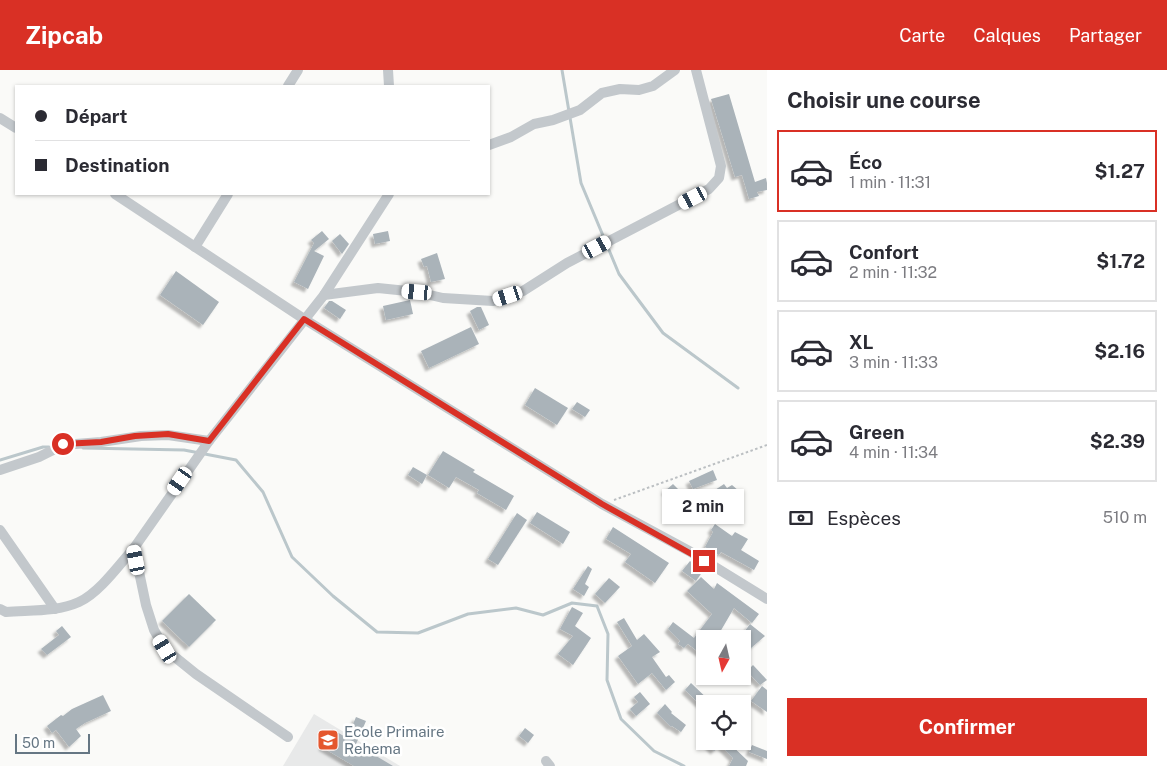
<!DOCTYPE html>
<html lang="fr">
<head>
<meta charset="utf-8">
<style>
	body { margin:0; font-family:"Public Sans",sans-serif; background:#f2f2f3; color:#2b2b33; height:100vh; display:flex; flex-direction:column; font-size:19px; white-space:nowrap }
	* { box-sizing:border-box; margin:0 }
	p { font-size:16px; color:#7c7c81 }
	.icon { flex:none; width:28px; height:28px; fill:none; stroke:currentColor; stroke-width:2; stroke-linecap:round; stroke-linejoin:round }
	.map { position:relative; flex:1; overflow:hidden }
	.drawer { display:flex; flex-direction:column; background:#fff; width:400px }
	.drawer>* { flex:none }
	.guide { position:absolute; left:15px; top:15px; width:475px; height:110px; border-radius:0px; box-shadow:0 1px 4px #0004; display:grid; align-content:center; height:110px; padding:0 20px; background:#fff }
	.needle { width:32px; rotate:188deg }
	.controls { position:absolute; left:696px; top:560px; display:grid; gap:10px }
	.controls a { display:grid; place-items:center; width:55px; height:55px; border-radius:0px; background:#fff; box-shadow:0 1px 4px #0004; font-size:25px }
	.scale { position:absolute; left:15px; bottom:12px; width:75px; box-sizing:border-box; padding-left:5px; border:2px solid #657683; border-top:0; font-size:14px; line-height:18px; white-space:nowrap; color:#657683; -webkit-text-stroke:4px #fff; paint-order:stroke }
	.end { position:absolute; width:22px; height:22px; margin:-11px; border:6px solid #d93025; background:#fff; box-shadow:0 0 0 2px #fff }
	.from { border-radius:50% }
	.bubble { position:absolute; height:35px; border-radius:0px; background:#fff; box-shadow:0 1px 4px #0004; font-size:16px; font-weight:700; line-height:35px; text-align:center }
	.car { position:absolute; width:15px; height:30px; margin:-15px -8px; border-radius:6px; box-shadow:0 0 4px 1px #0007; background:linear-gradient(#fff 24%,#345 0 40%,#fff 0 76%,#345 0 86%,#fff 0) }
	.guide b { display:flex; align-items:center; gap:18px; height:48px; font-size:19px }
	.guide b+b { border-top:1px solid #e1e1e2 }
	.guide i { width:12px; height:12px; background:#2b2b33 }
	ul { padding:0; list-style:none }
	li { display:flex; align-items:center; gap:15px; height:82px; margin:0 10px 8px; padding:0 10px; border:2px solid #e1e1e2; border-radius:0px }
	li div { flex:1 }
	li b { display:block; font-size:19px }
	li em { font-style:normal; font-weight:700 }
	li.current { border-color:#d93025 }
	li>.icon { width:45px; height:45px; stroke-width:1.5 }
	h2 { padding:0 20px; font-size:22px; line-height:60px }
	.pay { display:flex; align-items:center; gap:12px; height:55px; padding:0 20px; font-size:19px }
	.pay p { margin-inline-start:auto }
	.cta { display:flex; gap:10px; margin-top:auto; padding:10px 20px }
	.cta a { flex:1; height:58px; border-radius:0px; background:#d93025; color:#fff; font-size:20px; font-weight:700; line-height:58px; text-align:center }
	header { display:flex; align-items:center; gap:30px; box-sizing:border-box; height:70px; padding:0 25px; background:#d93025; color:#fff }
	header strong { font-size:24px }
	nav { display:flex; gap:28px; margin-inline-start:auto; font-size:18px }
	main { display:flex; flex:1; min-height:0 }
	.map>svg:first-child { display:block }
	.built { fill:#e8e9e9 }
	.lines { fill:none; stroke-linecap:round; stroke-linejoin:round }
	.stream { stroke:#bbc7cb; stroke-width:3 }
	.building { fill:#aab3b9; filter:url(#shadow) }
	.path { stroke:#bbbfc2; stroke-width:2; stroke-dasharray:2.5 2.5; stroke-linecap:butt }
	.minor { stroke:#c3c8cc; stroke-width:10 }
	.route { stroke:#d93025; stroke-width:6 }
	.labels { text-anchor:middle; dominant-baseline:central; stroke-width:5; stroke-linejoin:round; paint-order:stroke }
	.poi-label { font-size:15px; fill:#657683; stroke:#fff; text-anchor:start }
</style>
</head>
<body>
<header>
<strong>Zipcab</strong>
<nav><a>Carte</a><a>Calques</a><a>Partager</a></nav>
</header>
<main>
<div class="map">
<svg width="767" height="696" viewBox="0 0 767 696">
	<defs>
		<filter id="shadow"><feDropShadow dx="-3.5" dy="3.5" stdDeviation="1" flood-color="#0004"/></filter>
	</defs>
	<rect width="100%" height="100%" fill="#fafaf8"/>
	<polygon class="built" points="314,644 400,696 283,696"/>
	<g class="lines">
		<g class="stream">
			<polyline points="562,0 581,113 619,204 663,263 738,318"/>
			<polyline points="83,378 184,380 236,390 263,422 292,487 333,526 377,562 418,563 468,544 516,538 543,545 572,533 597,536 608,564 607,610 621,649 654,681 684,696"/>
			<polyline points="0,390 43,377 49,377"/>
		</g>
	</g>
	<g class="building">
		<polygon points="729,24 755,112 766,108 767,113 767,120 757,122 759,126 749,129 742,105 735,107 711,29"/>
		<polygon points="322,161 329,169 314,181 324,186 308,219 294,212 314,173 311,170"/>
		<polygon points="388,161 390,171 375,174 373,164"/>
		<polygon points="340,164 349,174 342,184 332,171"/>
		<polygon points="437,183 445,209 431,212 427,196 424,197 421,189"/>
		<polygon points="176,201 219,232 203,255 160,225"/>
		<polygon points="410,230 413,244 386,250 383,236"/>
		<polygon points="329,231 332,231 346,240 340,249 324,238"/>
		<polygon points="477,237 481,237 489,255 479,260 470,241"/>
		<polygon points="471,257 479,274 429,298 421,281"/>
		<polygon points="535,318 568,338 557,355 525,335"/>
		<polygon points="577,332 590,340 585,347 572,339"/>
		<polygon points="443,381 475,400 473,402 514,426 506,440 477,423 479,420 456,407 449,418 428,405"/>
		<polygon points="413,397 427,405 422,414 408,405"/>
		<polygon points="713,400 717,410 693,419 689,411"/>
		<polygon points="673,414 683,424 675,432 665,421"/>
		<polygon points="724,414 727,418 732,415 739,421 724,432 715,420"/>
		<polygon points="537,442 570,462 563,474 530,453"/>
		<polygon points="517,443 527,450 498,495 488,489"/>
		<polygon points="715,454 732,466 735,462 748,469 741,480 759,491 754,500 721,482 719,485 705,477 713,462 711,460"/>
		<polygon points="613,457 669,493 655,513 625,492 631,484 606,469"/>
		<polygon points="690,491 703,501 696,511 682,501"/>
		<polygon points="588,496 592,499 585,514 589,517 584,526 573,519"/>
		<polygon points="701,507 714,519 717,513 759,544 752,553 734,538 720,562 729,569 705,569 705,587 688,574 684,578 678,574 680,571 668,559 673,552 694,568 712,544 687,521"/>
		<polygon points="609,508 620,517 605,533 595,524"/>
		<polygon points="189,524 216,550 189,577 162,551"/>
		<polygon points="572,537 583,543 575,556 591,568 573,595 558,584 573,566 560,559"/>
		<polygon points="624,548 637,570 644,564 660,582 652,587 666,607 669,605 675,612 666,620 652,603 638,614 618,586 632,576 617,552"/>
		<polygon points="750,554 765,566 751,578 742,569 739,569"/>
		<polygon points="62,556 71,567 47,585 41,579 59,565 56,561"/>
		<polygon points="753,595 767,610 760,615 747,601"/>
		<polygon points="691,613 713,634 705,634 705,639 685,620"/>
		<polygon points="762,616 767,620 767,642 751,631"/>
		<polygon points="640,622 650,634 636,646 630,639 638,632 634,627"/>
		<polygon points="103,625 111,641 85,653 76,659 81,666 69,677 56,660 52,663 47,656 61,645 63,646 72,639"/>
		<polygon points="665,634 672,642 671,643 686,655 681,662 672,656 671,657 657,643"/>
		<polygon points="356,647 366,651 356,674 393,696 354,696 322,677 332,659 347,668"/>
		<polygon points="525,658 534,665 528,673 519,666"/>
		<polygon points="704,671 727,671 748,691 746,696 729,696 733,688 720,675 714,681"/>
		<polygon points="752,675 767,681 767,689 749,682"/>
	</g>
	<g class="lines">
		<polyline class="path" points="614,430 767,375"/>
		<g class="minor">
			<polyline points="388,0 389,16"/>
			<polyline points="288,16 298,0"/>
			<polyline points="0,48 16,58"/>
			<polyline points="489,75 511,67 534,54 553,50 580,40 602,23 620,19 639,20 653,16 675,0"/>
			<polyline points="115,124 304,249 602,434 689,481 767,529"/>
			<polyline points="195,177 228,124"/>
			<polyline points="324,225 378,218 417,222 443,228 493,231 523,221 567,193 709,119 719,108 721,96 696,0"/>
			<polyline points="0,400 39,387 63,375 101,372 141,366 168,365 209,371"/>
			<polyline points="0,460 55,539"/>
			<path d="M0,539L6,542C30,540 57,542 79,532C99,523 119,495 134,478"/>
			<polyline points="288,667 196,604 165,579 154,560 146,535 134,478 209,371 324,225 389,124"/>
			<polyline points="546,691 550,696"/>
		</g>
	</g>
	<g class="lines">
		<polyline class="route" points="63,374 101,372 135,366 168,364 209,371 304,249 602,434 704,491"/>
	</g>
	<defs>
		<g id="school-square" transform="scale(1.125)"><rect x="-9" y="-9" width="18" height="18" rx="4" fill="#e4572e" stroke="#fff"/><path d="M0-5L7-2L0 1L-7-2ZM-4 1L0 2.5L4 1V4Q0 6-4 4Z" fill="#fff"/></g>
	</defs>
	<g fill-rule="evenodd">
		<use href="#school-square" x="328" y="670"/>
	</g>
	<g class="labels">
		<g class="poi-label">
			<text x="344" y="661">Ecole Primaire<tspan x="344" dy="17">Rehema</tspan></text>
		</g>
	</g>
</svg>
<div class="controls">
<a><svg class="needle" viewBox="-14 -14 28 28"><path d="M0-13l5 13h-10z" fill="#e53935"/><path d="M0 13l5-13h-10z" fill="#7c7c81"/></svg></a>
<a><svg class="icon" aria-label="locate" viewBox="0 0 24 24"><circle cx="12" cy="12" r="6"/><path d="M12 2v4M12 18v4M2 12h4M18 12h4"/></svg></a>
</div>
<div class="scale">50 m</div>
<i class="end from" style="left:63px;top:374px"></i>
<i class="end" style="left:704px;top:491px"></i>
<div class="bubble" style="left:662px;top:419px;width:82px">2 min</div>
<i class="car" style="left:693px;top:128px;rotate:243deg"></i>
<i class="car" style="left:597px;top:177px;rotate:62deg"></i>
<i class="car" style="left:417px;top:222px;rotate:275deg"></i>
<i class="car" style="left:508px;top:226px;rotate:252deg"></i>
<i class="car" style="left:180px;top:411px;rotate:215deg"></i>
<i class="car" style="left:136px;top:490px;rotate:349deg"></i>
<i class="car" style="left:165px;top:579px;rotate:329deg"></i>
<div class="guide">
<b><i class="from"></i>Départ</b>
<b><i></i>Destination</b>
</div>
</div>
<section class="drawer">
<h2>Choisir une course</h2>
<ul>
<li class="current"><svg class="icon" aria-label="car" viewBox="0 0 24 24"><path d="M5 17H2v-5l4-1 3-4h7l3 4 3 1v5h-3M9 17h6M6 11h13"/><circle cx="7" cy="17" r="2"/><circle cx="17" cy="17" r="2"/></svg><div><b>Éco</b><p>1 min · 11:31</p></div><em>$1.27</em></li>
<li><svg class="icon" aria-label="car" viewBox="0 0 24 24"><path d="M5 17H2v-5l4-1 3-4h7l3 4 3 1v5h-3M9 17h6M6 11h13"/><circle cx="7" cy="17" r="2"/><circle cx="17" cy="17" r="2"/></svg><div><b>Confort</b><p>2 min · 11:32</p></div><em>$1.72</em></li>
<li><svg class="icon" aria-label="car" viewBox="0 0 24 24"><path d="M5 17H2v-5l4-1 3-4h7l3 4 3 1v5h-3M9 17h6M6 11h13"/><circle cx="7" cy="17" r="2"/><circle cx="17" cy="17" r="2"/></svg><div><b>XL</b><p>3 min · 11:33</p></div><em>$2.16</em></li>
<li><svg class="icon" aria-label="car" viewBox="0 0 24 24"><path d="M5 17H2v-5l4-1 3-4h7l3 4 3 1v5h-3M9 17h6M6 11h13"/><circle cx="7" cy="17" r="2"/><circle cx="17" cy="17" r="2"/></svg><div><b>Green</b><p>4 min · 11:34</p></div><em>$2.39</em></li>
</ul>
<div class="pay"><svg class="icon" aria-label="cash" viewBox="0 0 24 24"><path d="M3 7h18v10H3z"/><circle cx="12" cy="12" r="2"/></svg>Espèces<p>510 m</p></div>
<div class="cta"><a>Confirmer</a></div>
</section>
</main>
</body>
</html>
